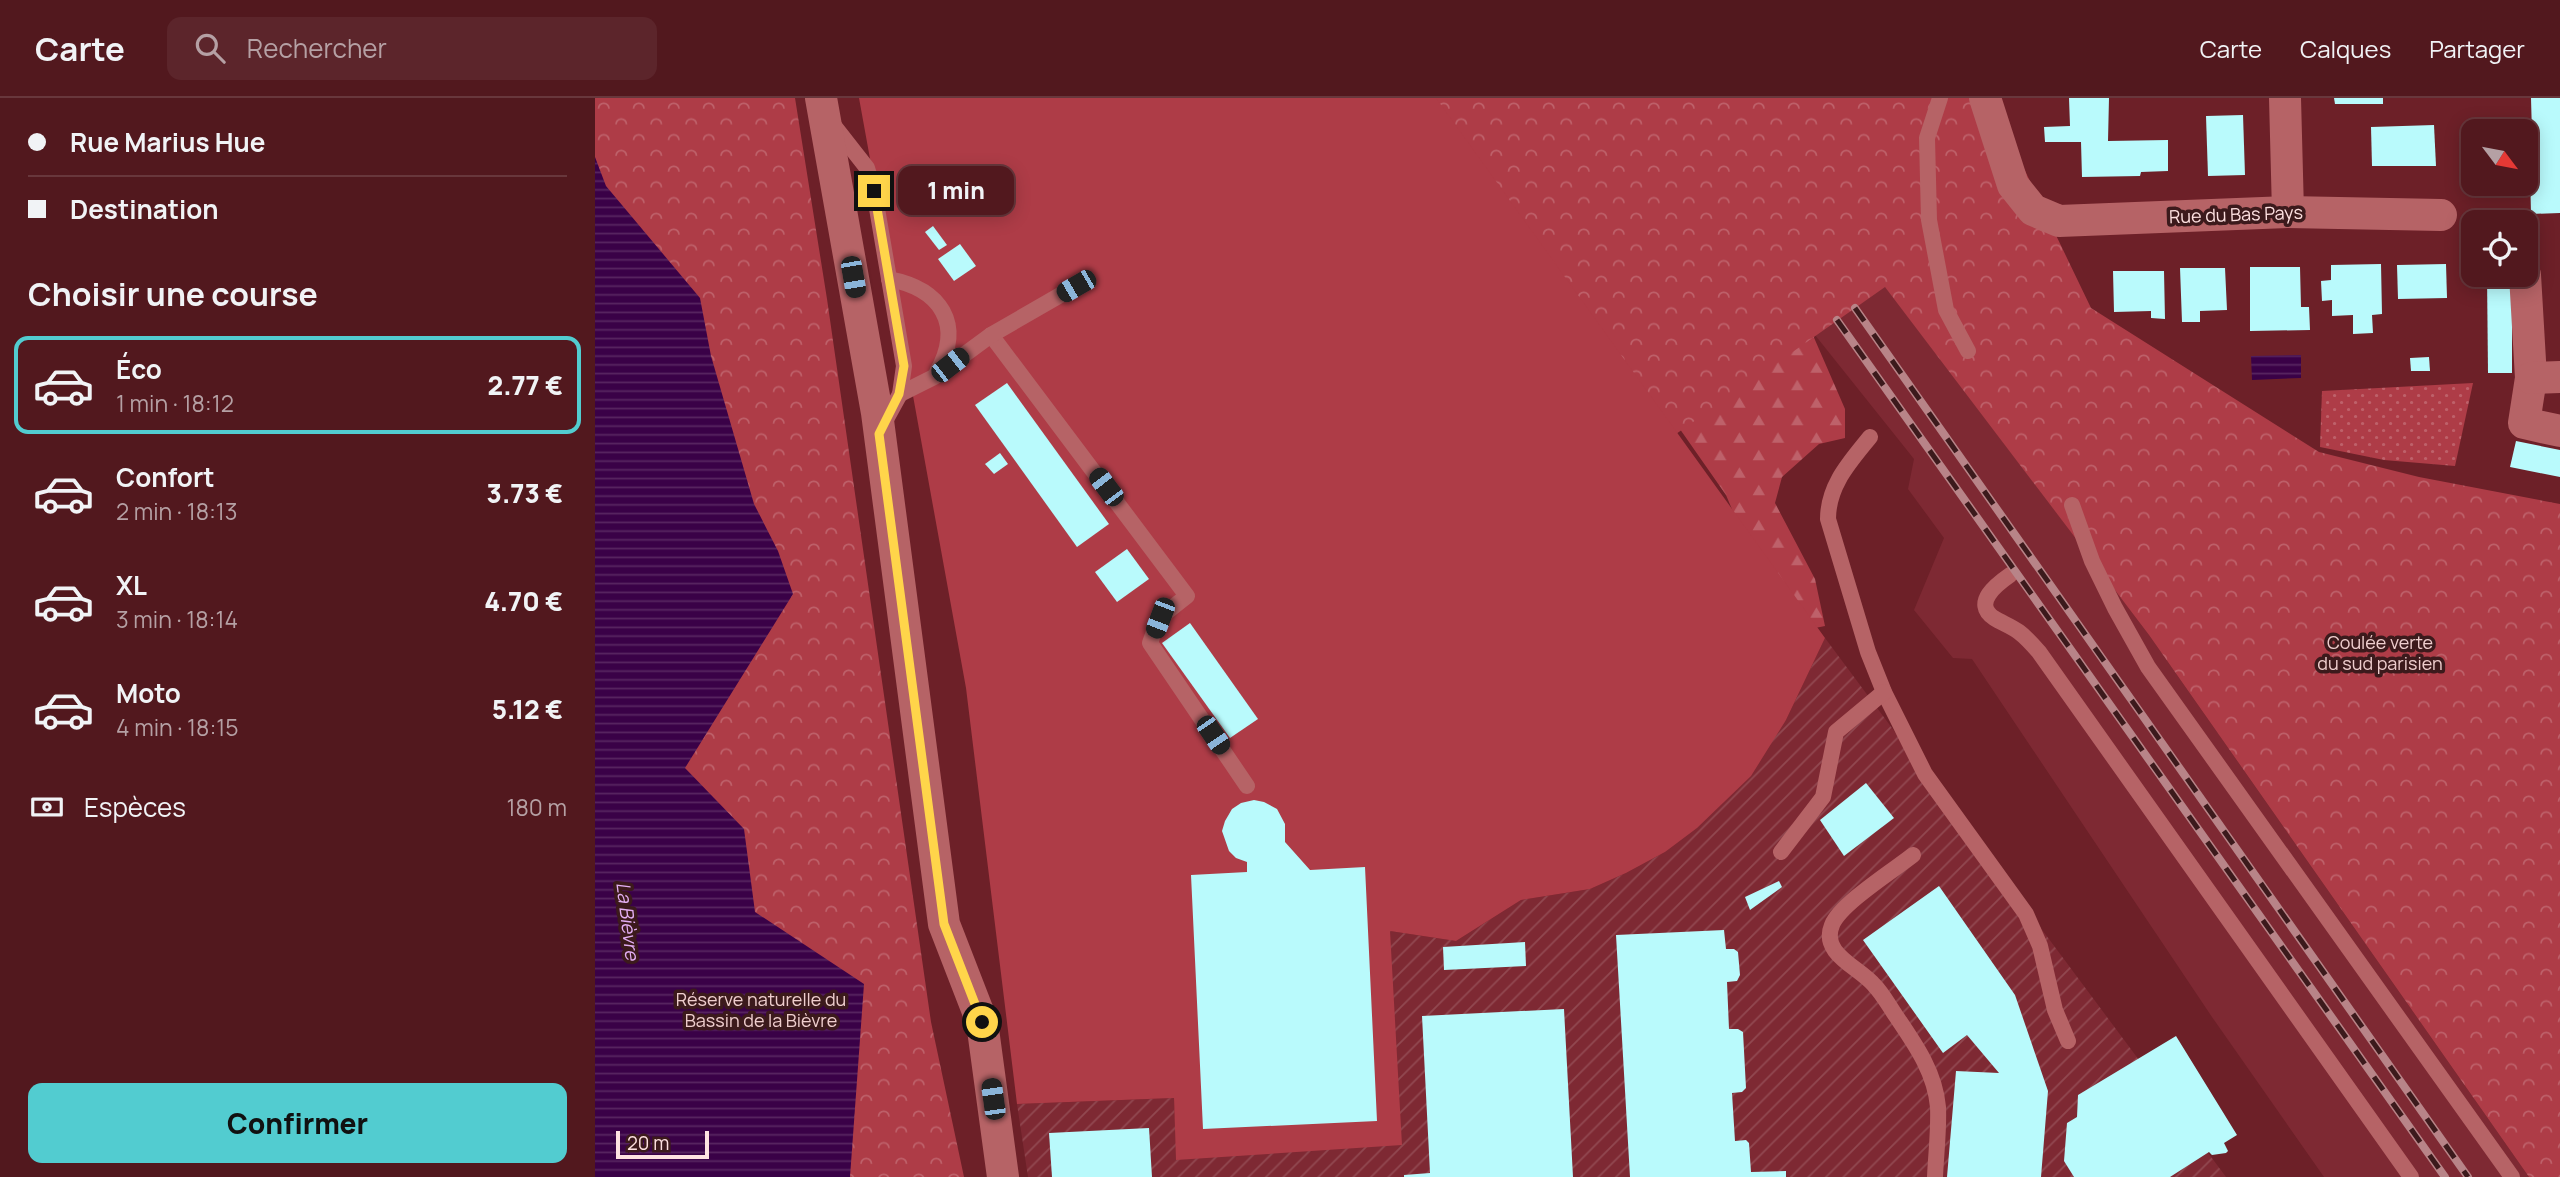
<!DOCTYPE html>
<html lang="fr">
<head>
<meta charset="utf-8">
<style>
	body { margin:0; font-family:Manrope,sans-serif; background:#5c252b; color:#f1f3f6; height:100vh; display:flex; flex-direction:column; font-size:26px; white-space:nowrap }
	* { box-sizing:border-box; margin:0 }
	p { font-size:23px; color:#b5a0a4 }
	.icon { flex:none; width:38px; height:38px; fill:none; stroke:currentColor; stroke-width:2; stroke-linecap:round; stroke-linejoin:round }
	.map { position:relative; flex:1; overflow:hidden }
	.panel { display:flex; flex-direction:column; background:#52181e; width:595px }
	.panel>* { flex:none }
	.hud { display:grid; align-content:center; height:154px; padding:0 28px; background:#52181e }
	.needle { width:46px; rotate:122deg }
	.controls { position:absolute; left:1866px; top:21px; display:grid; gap:14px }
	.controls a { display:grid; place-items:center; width:77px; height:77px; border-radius:14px; background:#52181e; box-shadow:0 4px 18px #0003,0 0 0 2px #68373c; font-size:35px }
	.scale { position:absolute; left:21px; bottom:18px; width:93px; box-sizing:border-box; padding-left:7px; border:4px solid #fee1e1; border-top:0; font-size:19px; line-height:24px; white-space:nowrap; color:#fee1e1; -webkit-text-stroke:5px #3c1a1c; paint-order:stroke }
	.end { position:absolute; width:32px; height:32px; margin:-16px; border:9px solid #ffd54a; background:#111; box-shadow:0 0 0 4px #111 }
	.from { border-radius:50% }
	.bubble { position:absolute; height:49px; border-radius:14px; background:#52181e; box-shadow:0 4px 18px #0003,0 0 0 2px #68373c; font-size:23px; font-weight:800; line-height:49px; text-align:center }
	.car { position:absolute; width:21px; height:42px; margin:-21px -10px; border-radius:9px; box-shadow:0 0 5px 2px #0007; background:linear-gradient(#222 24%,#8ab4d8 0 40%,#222 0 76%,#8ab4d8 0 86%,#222 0) }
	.hud b { display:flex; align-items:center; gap:24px; height:66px; font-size:26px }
	.hud b+b { border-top:2px solid #68373c }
	.hud i { width:18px; height:18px; background:#f1f3f6 }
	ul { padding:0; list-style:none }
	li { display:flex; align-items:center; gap:21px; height:98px; margin:0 14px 10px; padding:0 14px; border:4px solid transparent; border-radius:14px }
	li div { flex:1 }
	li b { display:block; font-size:26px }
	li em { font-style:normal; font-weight:800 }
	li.current { border-color:#52ccd0 }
	li>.icon { width:63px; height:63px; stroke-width:1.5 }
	h2 { padding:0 28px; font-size:32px; line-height:84px }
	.pay { display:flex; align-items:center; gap:18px; height:77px; padding:0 28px; font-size:26px }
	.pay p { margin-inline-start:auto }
	.button { display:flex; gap:14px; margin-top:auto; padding:14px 28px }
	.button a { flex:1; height:80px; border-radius:14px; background:#52ccd0; color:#111; font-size:28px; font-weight:800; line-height:80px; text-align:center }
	header { display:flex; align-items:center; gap:42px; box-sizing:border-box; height:98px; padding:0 35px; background:#52181e; border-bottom:2px solid #68373c }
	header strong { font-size:33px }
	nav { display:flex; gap:38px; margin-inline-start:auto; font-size:24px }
	.search { width:490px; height:63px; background:#5c252b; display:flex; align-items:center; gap:18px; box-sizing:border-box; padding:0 24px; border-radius:14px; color:#b5a0a4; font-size:26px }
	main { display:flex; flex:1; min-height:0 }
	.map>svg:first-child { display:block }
	.built { fill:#7e2933 }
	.industrial { fill:url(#industrial-furrows) }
	.grass { fill:url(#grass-dots) }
	.forest { fill:url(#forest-firs) }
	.park { fill:url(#park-crowns) }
	.pitch { fill:#ae3c47 }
	.water { fill:url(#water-rules) }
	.building { fill:#b9fafc }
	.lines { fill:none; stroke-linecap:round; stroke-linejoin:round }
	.service { stroke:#b66366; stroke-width:16 }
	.minor { stroke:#b66366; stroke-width:32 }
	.rail-casing { stroke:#b88488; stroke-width:8 }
	.rail { stroke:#3c1a1c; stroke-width:5; stroke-dasharray:16; stroke-linecap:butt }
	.route { stroke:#ffd54a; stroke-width:9 }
	.labels { text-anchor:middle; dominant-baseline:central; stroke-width:7; stroke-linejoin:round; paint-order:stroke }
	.street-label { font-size:18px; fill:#fee1e1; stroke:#3c1a1c }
	.park-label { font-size:18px; fill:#efcece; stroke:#3c1a1c }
	.water-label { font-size:19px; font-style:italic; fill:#e3aef3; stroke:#3c1a1c }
</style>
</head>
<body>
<header>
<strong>Carte</strong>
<div class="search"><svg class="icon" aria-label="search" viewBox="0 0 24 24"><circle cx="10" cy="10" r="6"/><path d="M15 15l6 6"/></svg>Rechercher</div>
<nav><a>Carte</a><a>Calques</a><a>Partager</a></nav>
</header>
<main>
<section class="panel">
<div class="hud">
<b><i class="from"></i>Rue Marius Hue</b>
<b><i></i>Destination</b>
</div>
<h2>Choisir une course</h2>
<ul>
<li class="current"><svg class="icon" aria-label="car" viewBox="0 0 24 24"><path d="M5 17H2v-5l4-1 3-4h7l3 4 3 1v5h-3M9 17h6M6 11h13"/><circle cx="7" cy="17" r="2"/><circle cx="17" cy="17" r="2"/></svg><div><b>Éco</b><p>1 min · 18:12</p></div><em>2.77 €</em></li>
<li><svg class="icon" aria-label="car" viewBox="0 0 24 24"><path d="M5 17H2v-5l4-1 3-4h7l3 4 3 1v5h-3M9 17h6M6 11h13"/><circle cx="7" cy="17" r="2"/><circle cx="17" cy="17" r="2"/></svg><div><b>Confort</b><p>2 min · 18:13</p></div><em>3.73 €</em></li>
<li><svg class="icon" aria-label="car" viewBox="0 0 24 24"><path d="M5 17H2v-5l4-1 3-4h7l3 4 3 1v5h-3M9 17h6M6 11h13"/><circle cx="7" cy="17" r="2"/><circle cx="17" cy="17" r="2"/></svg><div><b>XL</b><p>3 min · 18:14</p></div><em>4.70 €</em></li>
<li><svg class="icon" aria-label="car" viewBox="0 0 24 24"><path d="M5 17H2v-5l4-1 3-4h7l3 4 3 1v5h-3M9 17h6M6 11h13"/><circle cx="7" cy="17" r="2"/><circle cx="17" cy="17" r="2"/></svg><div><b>Moto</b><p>4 min · 18:15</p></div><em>5.12 €</em></li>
</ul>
<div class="pay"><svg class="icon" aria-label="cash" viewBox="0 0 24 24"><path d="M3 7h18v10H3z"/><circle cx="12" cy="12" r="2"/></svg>Espèces<p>180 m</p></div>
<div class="button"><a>Confirmer</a></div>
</section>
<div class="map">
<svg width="1965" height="1079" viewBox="0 0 1965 1079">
	<defs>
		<pattern id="industrial-furrows" width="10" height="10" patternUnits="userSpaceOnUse" patternTransform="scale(1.75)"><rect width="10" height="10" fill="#7e2933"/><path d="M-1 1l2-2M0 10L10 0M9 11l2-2" fill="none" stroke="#914850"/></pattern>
		<pattern id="grass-dots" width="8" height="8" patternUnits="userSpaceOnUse" patternTransform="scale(1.75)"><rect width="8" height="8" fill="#ae3c47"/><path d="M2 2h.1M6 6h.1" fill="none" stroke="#be616a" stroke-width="1.8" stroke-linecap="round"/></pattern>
		<pattern id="forest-firs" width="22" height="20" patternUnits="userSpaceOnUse" patternTransform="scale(1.75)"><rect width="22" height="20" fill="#ae3c47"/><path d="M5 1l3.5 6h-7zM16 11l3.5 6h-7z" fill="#be616a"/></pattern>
		<pattern id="park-crowns" width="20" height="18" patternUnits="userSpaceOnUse" patternTransform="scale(1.75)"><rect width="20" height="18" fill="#ae3c47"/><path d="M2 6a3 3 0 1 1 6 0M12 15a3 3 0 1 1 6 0" fill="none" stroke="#be616a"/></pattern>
		<pattern id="water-rules" width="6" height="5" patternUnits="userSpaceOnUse" patternTransform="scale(1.75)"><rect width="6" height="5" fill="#3a0147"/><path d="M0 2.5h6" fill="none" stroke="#582661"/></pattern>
	</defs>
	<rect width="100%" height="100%" fill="#6d2028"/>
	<polygon class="built" points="1290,188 1554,537 1934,1079 1729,1079 1617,919 1377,561 1358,560 1319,512 1349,440 1313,391 1319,361 1220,237"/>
	<polygon class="industrial" points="1230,540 1631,1079 433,1079 422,1006 579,1000 582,1062 795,833 861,843 926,802 995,791 1031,775 1070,754 1191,622"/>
	<polygon class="grass" points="1878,285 1860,368 1789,362 1725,349 1727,293"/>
	<polygon class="forest" points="1207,212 1250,311 1250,340 1224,346 1187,379 1180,405 1220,481 1230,528 1205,533 1176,504 1131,397 1080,324"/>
	<g class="park">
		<polygon points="0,0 200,0 232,201 336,924 369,1079 0,1079"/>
		<polygon points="808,0 1395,0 1496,210 1724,354 1824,379 1965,406 1965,1079 1934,1079 1554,537 1290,189 1081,336"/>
	</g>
	<polygon class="pitch" points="264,0 841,0 1230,540 1191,622 1156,678 1102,730 1070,754 1031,775 995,791 926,802 861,843 795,833 807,1047 581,1062 579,1000 422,1006 371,590"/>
	<g class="water">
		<polygon points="0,59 11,88 105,200 116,258 159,406 183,453 198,496 90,670 149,731 160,814 269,886 255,1079 0,1079"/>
		<polygon points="1706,257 1706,280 1657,282 1656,258"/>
	</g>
	<g class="building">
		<polygon points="1474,0 1514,0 1513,43 1573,42 1573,73 1546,74 1545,78 1487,79 1486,44 1450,44 1449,29 1475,28"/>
		<polygon points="1739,0 1788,0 1788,6 1740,6"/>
		<polygon points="1936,0 1965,0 1965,115 1936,116 1935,72 1938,72"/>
		<polygon points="1648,17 1650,77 1613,78 1611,18"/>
		<polygon points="1839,27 1841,68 1777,68 1776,29"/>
		<polygon points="338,128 352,147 344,152 330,134"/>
		<polygon points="365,146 381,168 359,183 343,161"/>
		<polygon points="1786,166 1787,216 1777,217 1778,235 1758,236 1758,217 1737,218 1737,202 1727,203 1726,183 1736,182 1736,167"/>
		<polygon points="1851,166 1852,200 1803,201 1802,167"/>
		<polygon points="1655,169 1705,169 1706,209 1714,209 1715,232 1655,233"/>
		<polygon points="1585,170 1630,170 1632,212 1605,213 1605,224 1587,224"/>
		<polygon points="1518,173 1569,173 1570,221 1556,220 1556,213 1519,214"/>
		<polygon points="1892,177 1917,177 1917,275 1893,275"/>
		<polygon points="1834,259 1835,273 1816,273 1815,260"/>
		<polygon points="412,285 514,426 482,449 380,307"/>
		<polygon points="1921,343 1965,352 1965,379 1915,369"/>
		<polygon points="405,355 413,366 399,376 390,366"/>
		<polygon points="532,451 554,481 522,504 500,474"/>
		<polygon points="595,525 663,621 635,640 567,545"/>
		<polygon points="1271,685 1299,720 1249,758 1225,722"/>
		<polygon points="659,702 669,704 682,711 690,726 690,744 715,772 770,769 782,1023 608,1031 596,777 652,774 652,764 641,760 634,753 627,733 630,723 637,711 646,705"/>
		<polygon points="1184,783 1187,789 1155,812 1150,799"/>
		<polygon points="1344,788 1420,897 1453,993 1446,1079 1352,1079 1361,973 1404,975 1372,937 1348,955 1268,842"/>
		<polygon points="1129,832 1131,851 1139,851 1143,854 1145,877 1142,883 1132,884 1134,931 1143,931 1148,934 1151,990 1147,994 1137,995 1140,1043 1151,1042 1154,1045 1156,1074 1191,1073 1191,1079 1035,1079 1021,837"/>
		<polygon points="930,844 931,868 849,872 848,849"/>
		<polygon points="969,911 978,1079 809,1079 809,1077 835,1075 827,918"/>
		<polygon points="1581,938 1642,1037 1629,1045 1633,1053 1631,1055 1617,1057 1614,1054 1575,1079 1479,1079 1469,1063 1472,1025 1482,1019 1483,997"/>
		<polygon points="554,1030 557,1079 457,1079 454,1035"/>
	</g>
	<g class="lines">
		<g class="service">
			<polyline points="1345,0 1332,40 1334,122 1351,212 1373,253"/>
			<polyline points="236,24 272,70 279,93 309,268 305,296 288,327"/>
			<path d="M294,181C346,191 369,226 342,274"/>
			<polyline points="396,237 592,498 564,520 555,545 652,688"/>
			<polyline points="305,296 339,279 396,237 481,188"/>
			<path d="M1275,339C1255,364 1233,387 1233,421L1273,554L1289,594L1330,676L1431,816L1445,848L1460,912L1473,943"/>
			<polyline points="1477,407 1497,463 1520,510 1553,569 1917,1079"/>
			<path d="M1415,477C1402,486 1377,505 1399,520C1407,525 1416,528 1424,534C1432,540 1438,547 1444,554L1816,1079"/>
			<polyline points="1186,754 1228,699 1241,634 1289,594"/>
			<path d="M1318,757C1299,772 1245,806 1237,827C1225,856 1264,869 1279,887C1288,896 1294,908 1301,918C1320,946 1340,974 1343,1009C1344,1032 1341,1056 1340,1079"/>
		</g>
		<g class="minor">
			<polyline points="226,0 282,315 349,826 387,924 408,1079"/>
			<polyline points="1390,0 1418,87 1438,112 1464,123 1693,114 1846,117"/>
			<polyline points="1690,0 1693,114"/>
			<polyline points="1930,177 1936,280 1929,325 1965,333"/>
			<polyline points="1936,280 1965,279"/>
		</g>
		<g class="rail-casing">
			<g id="rail">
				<polyline points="1260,210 1873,1079"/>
				<polyline points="1242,222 1850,1079"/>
			</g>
		</g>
		<use href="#rail" class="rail"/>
	</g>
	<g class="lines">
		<polyline class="route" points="279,93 309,268 304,296 284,336 349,826 387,924"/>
	</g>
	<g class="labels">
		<g class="street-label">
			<text transform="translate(1641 116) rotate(-2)">Rue du Bas Pays</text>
		</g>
		<g class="park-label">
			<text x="1785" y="544">Coulée verte<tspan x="1785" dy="21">du sud parisien</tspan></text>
			<text x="166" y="901">Réserve naturelle du<tspan x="166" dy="21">Bassin de la Bièvre</tspan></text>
		</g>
		<g class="water-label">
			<text transform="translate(33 823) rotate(83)">La Bièvre</text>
		</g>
	</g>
</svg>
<div class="controls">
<a><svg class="needle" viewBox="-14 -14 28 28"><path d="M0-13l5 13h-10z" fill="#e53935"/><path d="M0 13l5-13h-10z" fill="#b5a0a4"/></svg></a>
<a><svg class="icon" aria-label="locate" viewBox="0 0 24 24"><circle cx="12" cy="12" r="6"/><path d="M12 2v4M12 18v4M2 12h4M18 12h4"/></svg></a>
</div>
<div class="scale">20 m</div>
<i class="end from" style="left:387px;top:924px"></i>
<i class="end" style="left:279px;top:93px"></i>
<div class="bubble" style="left:303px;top:68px;width:116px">1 min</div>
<i class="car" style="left:258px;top:179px;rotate:170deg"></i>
<i class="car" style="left:481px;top:188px;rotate:240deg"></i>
<i class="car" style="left:355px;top:267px;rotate:52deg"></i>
<i class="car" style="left:511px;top:389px;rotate:323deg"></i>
<i class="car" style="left:565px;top:520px;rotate:201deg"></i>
<i class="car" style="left:618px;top:637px;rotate:146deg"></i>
<i class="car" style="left:398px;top:1001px;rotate:352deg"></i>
</div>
</main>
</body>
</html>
